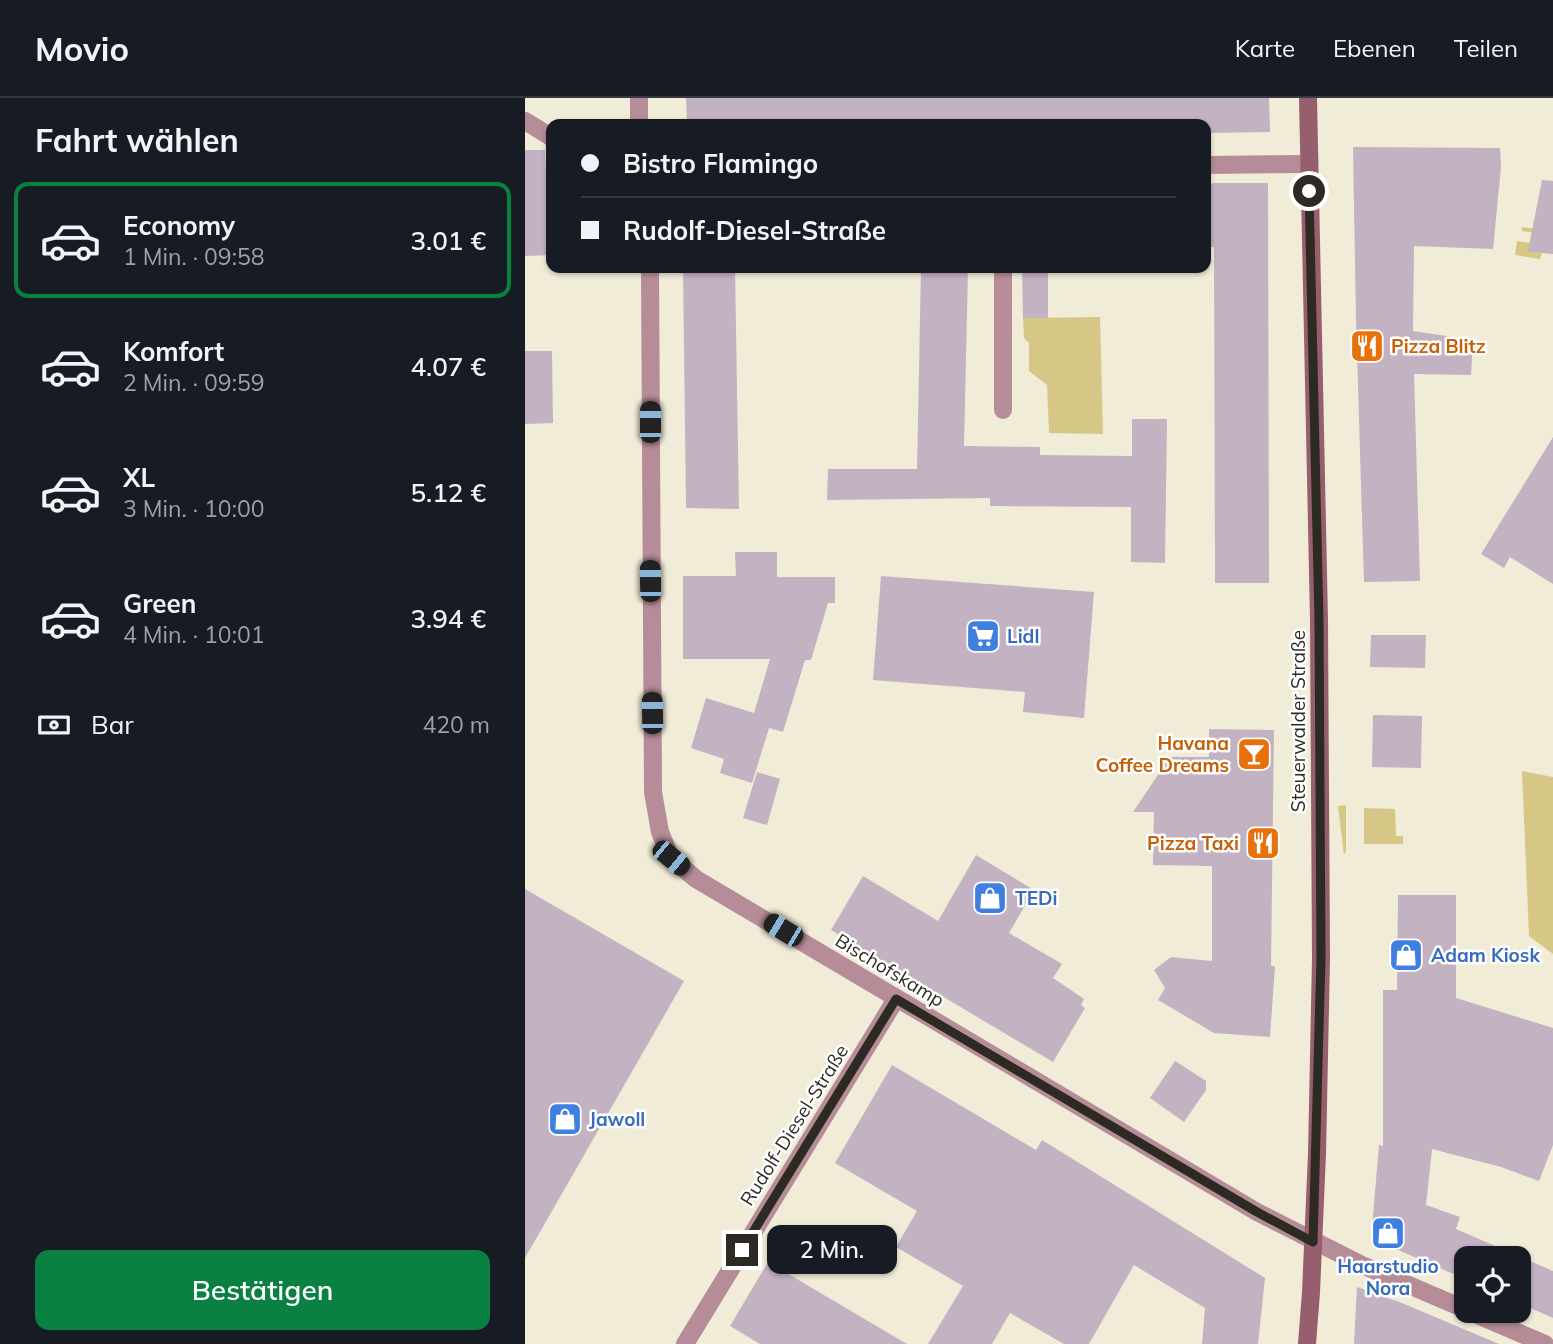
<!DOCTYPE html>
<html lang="de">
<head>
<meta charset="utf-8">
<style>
	body { margin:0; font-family:Mulish,sans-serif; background:#20242c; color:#f1f3f6; height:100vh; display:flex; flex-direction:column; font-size:26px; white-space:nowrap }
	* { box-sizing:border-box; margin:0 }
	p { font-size:23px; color:#9ea1a6 }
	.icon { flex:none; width:38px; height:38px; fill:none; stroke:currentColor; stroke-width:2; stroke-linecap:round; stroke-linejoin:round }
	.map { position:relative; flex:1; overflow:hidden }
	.drawer { display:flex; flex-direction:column; background:#171b24; width:525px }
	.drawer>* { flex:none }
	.guide { position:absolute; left:21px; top:21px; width:665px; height:154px; border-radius:14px; box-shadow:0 2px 5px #0004; display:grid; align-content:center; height:154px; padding:0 35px; background:#171b24 }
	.fabs { position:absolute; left:929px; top:1148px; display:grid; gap:14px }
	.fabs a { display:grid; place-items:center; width:77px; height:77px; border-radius:14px; background:#171b24; box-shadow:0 2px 5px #0004; font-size:35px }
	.end { position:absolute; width:32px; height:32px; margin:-16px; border:9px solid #2c2a22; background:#fff; box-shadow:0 0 0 4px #fff }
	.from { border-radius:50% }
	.bubble { position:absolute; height:49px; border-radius:14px; background:#171b24; box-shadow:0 2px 5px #0004; font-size:23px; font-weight:600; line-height:49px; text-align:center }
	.car { position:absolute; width:21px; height:42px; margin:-21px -10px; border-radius:9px; box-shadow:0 0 5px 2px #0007; background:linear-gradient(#222 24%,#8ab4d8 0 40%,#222 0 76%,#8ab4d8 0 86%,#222 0) }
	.guide b { display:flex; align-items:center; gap:24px; height:66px; font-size:26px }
	.guide b+b { border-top:2px solid #363941 }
	.guide i { width:18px; height:18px; background:#f1f3f6 }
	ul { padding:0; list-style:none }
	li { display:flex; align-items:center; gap:21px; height:116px; margin:0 14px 10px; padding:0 21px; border:4px solid transparent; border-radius:14px }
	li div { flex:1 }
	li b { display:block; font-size:26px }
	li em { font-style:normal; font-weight:600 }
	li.current { border-color:#0b8043 }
	li>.icon { width:63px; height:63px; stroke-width:1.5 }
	h2 { padding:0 35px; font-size:32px; line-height:84px }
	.pay { display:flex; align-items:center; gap:18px; height:77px; padding:0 35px; font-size:26px }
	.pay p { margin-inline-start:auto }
	.primary-button { display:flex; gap:14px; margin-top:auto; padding:14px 35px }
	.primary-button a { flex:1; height:80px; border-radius:14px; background:#0b8043; color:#fff; font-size:28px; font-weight:600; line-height:80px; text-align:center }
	header { display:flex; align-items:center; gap:42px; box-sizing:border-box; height:98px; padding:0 35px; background:#171b24; border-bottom:2px solid #363941 }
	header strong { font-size:33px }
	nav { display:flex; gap:38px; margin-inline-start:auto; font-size:24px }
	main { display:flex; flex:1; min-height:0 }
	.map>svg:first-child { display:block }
	.green { fill:#d7c786 }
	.building { fill:#c3b2c1 }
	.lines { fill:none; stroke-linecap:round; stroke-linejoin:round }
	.street { stroke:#b58c97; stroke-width:18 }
	.secondary { stroke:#975e6e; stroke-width:18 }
	.route { stroke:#2c2a22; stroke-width:9 }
	.labels { text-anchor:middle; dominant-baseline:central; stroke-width:5; stroke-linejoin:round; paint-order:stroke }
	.food-label { font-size:19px; font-weight:bold; fill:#c56008; stroke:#fff; text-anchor:end }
	.shop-label { font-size:19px; font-weight:bold; fill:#366cbe; stroke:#fff; text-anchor:start }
	.street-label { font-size:19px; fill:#2c2a22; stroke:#fff }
</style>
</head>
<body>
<header>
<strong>Movio</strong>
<nav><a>Karte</a><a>Ebenen</a><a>Teilen</a></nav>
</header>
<main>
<section class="drawer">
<h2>Fahrt wählen</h2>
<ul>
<li class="current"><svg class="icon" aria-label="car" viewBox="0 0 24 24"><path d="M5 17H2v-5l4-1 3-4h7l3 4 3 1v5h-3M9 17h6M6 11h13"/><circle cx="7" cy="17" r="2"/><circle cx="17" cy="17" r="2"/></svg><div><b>Economy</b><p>1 Min. · 09:58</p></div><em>3.01 €</em></li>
<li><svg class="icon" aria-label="car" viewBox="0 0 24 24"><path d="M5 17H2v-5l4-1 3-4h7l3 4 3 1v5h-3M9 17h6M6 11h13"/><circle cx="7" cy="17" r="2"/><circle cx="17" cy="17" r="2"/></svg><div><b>Komfort</b><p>2 Min. · 09:59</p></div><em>4.07 €</em></li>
<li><svg class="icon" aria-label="car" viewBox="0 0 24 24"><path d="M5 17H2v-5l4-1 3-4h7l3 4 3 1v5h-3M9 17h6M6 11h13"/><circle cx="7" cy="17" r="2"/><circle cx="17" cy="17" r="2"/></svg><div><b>XL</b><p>3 Min. · 10:00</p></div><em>5.12 €</em></li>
<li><svg class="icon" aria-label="car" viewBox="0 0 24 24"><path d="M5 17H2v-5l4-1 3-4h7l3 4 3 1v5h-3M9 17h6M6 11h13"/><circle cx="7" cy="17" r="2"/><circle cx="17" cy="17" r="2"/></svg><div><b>Green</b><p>4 Min. · 10:01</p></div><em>3.94 €</em></li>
</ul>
<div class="pay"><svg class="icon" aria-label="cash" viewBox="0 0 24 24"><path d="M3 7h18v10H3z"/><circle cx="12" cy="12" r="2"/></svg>Bar<p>420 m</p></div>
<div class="primary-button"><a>Bestätigen</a></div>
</section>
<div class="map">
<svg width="1028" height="1246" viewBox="0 0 1028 1246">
	<rect width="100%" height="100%" fill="#f1ecd8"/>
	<g class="green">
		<polygon points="997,129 1028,133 1026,156 1017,155 1015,161 990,157 992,143 1007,145 1009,135 997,133"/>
		<polygon points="575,219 578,336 524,335 522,287 504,273 504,245 499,240 498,220"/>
		<polygon points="997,673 1028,679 1028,856 1004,838"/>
		<polygon points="821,707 821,753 819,757 813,708"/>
		<polygon points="839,710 870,711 871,738 878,738 878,746 839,746"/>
	</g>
	<g class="building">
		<polygon points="161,0 744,0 745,34 681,35 681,26 162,26"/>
		<polygon points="828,49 975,50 976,69 968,151 889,148 888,233 948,242 946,277 889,276 895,483 839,484 831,223"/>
		<polygon points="0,52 20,52 22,111 26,111 26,157 0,158"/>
		<polygon points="1017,82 1028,83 1028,156 1003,153"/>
		<polygon points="689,85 743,85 744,485 690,485 689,149 681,149 681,87"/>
		<polygon points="158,170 210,170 214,411 161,410"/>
		<polygon points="396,170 443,170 439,348 515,349 515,357 607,358 607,321 642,321 640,465 606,464 606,409 465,408 465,400 302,402 303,371 392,371"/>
		<polygon points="497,170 523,170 523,220 498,220"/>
		<polygon points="0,253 27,253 28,325 0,326"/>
		<polygon points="1028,339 1028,486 985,459 979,470 956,456"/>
		<polygon points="210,454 252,454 252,479 310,479 310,505 303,505 286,562 280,562 258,634 244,630 227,685 195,675 199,661 166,650 181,600 229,615 245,561 158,561 158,478 211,478"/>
		<polygon points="356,478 569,494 559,620 498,614 500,594 348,582"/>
		<polygon points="846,537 901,537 900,570 845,569"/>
		<polygon points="848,617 897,618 896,670 847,669"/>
		<polygon points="684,631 749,632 746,868 750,868 745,939 689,935 633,902 640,890 629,872 646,859 687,863 687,768 628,767 629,714 608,714 645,659 684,659"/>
		<polygon points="232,674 255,681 242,727 218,720"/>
		<polygon points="451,757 509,792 484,835 537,866 528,880 559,901 556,907 560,910 528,964 306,832 338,778 413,823"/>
		<polygon points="0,791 159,883 0,1160"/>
		<polygon points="873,797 931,797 931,900 1028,930 1028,1047 1014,1083 976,1069 907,1051 901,1107 935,1119 931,1131 1028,1173 1028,1220 994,1205 994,1160 942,1160 942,1182 855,1144 847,1129 854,1047 858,1048 858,892 872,892"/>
		<polygon points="650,963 681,983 681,992 659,1024 625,1000"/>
		<polygon points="367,967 511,1052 517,1042 740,1180 733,1246 677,1246 680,1210 609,1167 564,1246 539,1246 485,1215 467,1246 403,1246 438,1188 371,1149 392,1113 310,1065"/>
		<polygon points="243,1164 382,1246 235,1246 205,1228"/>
		<polygon points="832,1189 877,1205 974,1246 829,1246"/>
	</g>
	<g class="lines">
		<g class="street">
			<polyline points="114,0 114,26"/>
			<polyline points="0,23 26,39"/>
			<polyline points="681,67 783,66"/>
			<polyline points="125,170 128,694 135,734 146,760 171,781 732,1114 837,1167 942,1212"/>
			<polyline points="478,170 478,312"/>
			<polyline points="943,1213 1020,1246"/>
			<polyline points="160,1246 371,901"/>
		</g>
		<polyline class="secondary" points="782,1246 786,1194 792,1056 796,860 794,522 783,0"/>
	</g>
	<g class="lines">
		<polyline class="route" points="217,1152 371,901 732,1114 788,1144 796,860 794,522 784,93"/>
	</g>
	<defs>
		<g id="restaurant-square" transform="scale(1.75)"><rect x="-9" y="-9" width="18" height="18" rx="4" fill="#e8710a" stroke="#fff"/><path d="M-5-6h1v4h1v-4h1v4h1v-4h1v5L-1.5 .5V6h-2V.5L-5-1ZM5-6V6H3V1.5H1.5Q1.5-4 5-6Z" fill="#fff"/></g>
		<g id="supermarket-square" transform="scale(1.75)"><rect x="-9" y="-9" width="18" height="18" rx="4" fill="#3f7fe0" stroke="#fff"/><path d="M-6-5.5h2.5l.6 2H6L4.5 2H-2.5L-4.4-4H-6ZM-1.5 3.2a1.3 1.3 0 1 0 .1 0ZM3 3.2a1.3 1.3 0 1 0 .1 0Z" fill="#fff"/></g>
		<g id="bar-square" transform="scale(1.75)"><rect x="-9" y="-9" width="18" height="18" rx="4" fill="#e8710a" stroke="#fff"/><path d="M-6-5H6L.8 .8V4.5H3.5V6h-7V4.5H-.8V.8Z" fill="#fff"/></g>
		<g id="shop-square" transform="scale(1.75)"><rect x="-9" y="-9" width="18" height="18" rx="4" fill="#3f7fe0" stroke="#fff"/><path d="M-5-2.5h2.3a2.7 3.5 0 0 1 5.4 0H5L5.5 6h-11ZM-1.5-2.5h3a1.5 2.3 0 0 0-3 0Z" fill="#fff"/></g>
	</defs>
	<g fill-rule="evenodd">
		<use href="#restaurant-square" x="842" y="248"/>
		<use href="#supermarket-square" x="458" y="538"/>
		<use href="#bar-square" x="729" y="656"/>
		<use href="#restaurant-square" x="738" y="745"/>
		<use href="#shop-square" x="465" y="800"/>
		<use href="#shop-square" x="881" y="857"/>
		<use href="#shop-square" x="40" y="1021"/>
		<use href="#shop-square" x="863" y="1135"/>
	</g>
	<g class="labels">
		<g class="food-label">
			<text x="866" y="248" text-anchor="start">Pizza Blitz</text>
			<text x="704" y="645">Havana<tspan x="704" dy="22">Coffee Dreams</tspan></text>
			<text x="714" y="745">Pizza Taxi</text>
		</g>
		<g class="shop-label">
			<text x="482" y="538">Lidl</text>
			<text x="490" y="800">TEDi</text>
			<text x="906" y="857">Adam Kiosk</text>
			<text x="64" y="1021">Jawoll</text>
			<text x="863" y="1168" text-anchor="middle">Haarstudio<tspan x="863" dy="22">Nora</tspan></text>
		</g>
		<g class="street-label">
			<text transform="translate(773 623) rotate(-90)">Steuerwalder Straße</text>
			<text transform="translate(365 872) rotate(31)">Bischofskamp</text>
			<text transform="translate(269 1027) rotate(-58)">Rudolf-Diesel-Straße</text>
		</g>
	</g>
</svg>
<div class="fabs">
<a><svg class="icon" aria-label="locate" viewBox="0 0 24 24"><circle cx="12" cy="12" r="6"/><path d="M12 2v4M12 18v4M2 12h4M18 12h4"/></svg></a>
</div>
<i class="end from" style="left:784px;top:93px"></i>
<i class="end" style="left:217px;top:1152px"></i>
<div class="bubble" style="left:242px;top:1127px;width:130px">2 Min.</div>
<i class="car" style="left:125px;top:324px;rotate:0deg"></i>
<i class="car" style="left:125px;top:483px;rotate:359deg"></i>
<i class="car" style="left:127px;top:615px;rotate:359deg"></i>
<i class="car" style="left:146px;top:760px;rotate:130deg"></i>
<i class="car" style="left:258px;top:832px;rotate:301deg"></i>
<div class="guide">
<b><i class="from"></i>Bistro Flamingo</b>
<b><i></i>Rudolf-Diesel-Straße</b>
</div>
</div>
</main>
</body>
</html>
